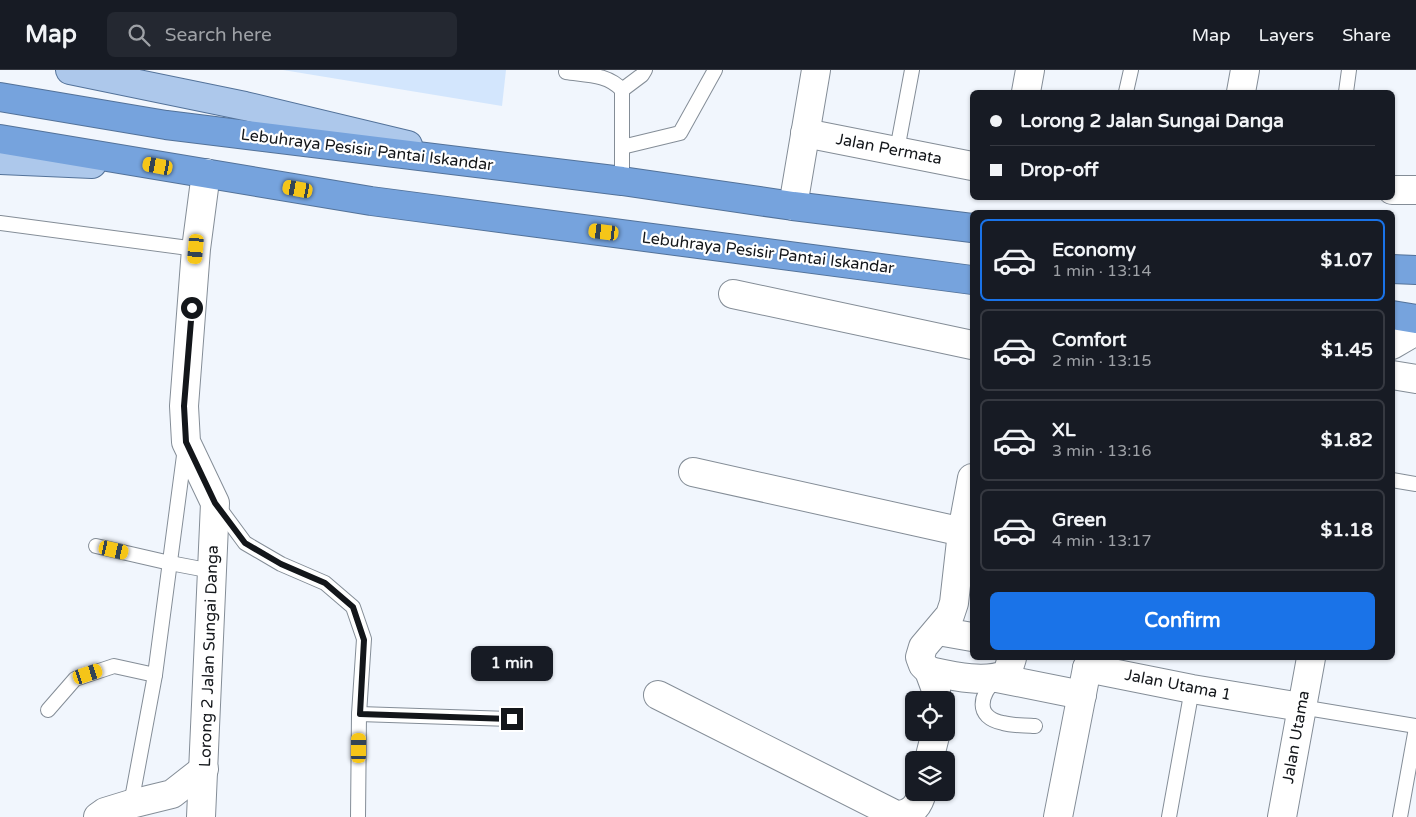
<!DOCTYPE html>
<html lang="en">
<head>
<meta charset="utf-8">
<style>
	body { margin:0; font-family:"Varela Round",sans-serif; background:#242831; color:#f1f3f6; height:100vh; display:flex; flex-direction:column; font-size:19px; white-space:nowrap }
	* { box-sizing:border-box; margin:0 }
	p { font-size:16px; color:#9ea1a6 }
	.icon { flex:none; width:28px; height:28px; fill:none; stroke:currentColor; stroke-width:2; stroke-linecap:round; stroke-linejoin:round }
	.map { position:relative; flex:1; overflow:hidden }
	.details { position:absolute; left:970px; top:140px; width:425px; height:450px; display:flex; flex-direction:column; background:#171b24; border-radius:8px; box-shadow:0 1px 4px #0004 }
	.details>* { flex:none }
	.guide { position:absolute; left:970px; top:20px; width:425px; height:110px; border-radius:8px; box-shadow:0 1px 4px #0004; display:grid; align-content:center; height:110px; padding:0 20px; background:#171b24 }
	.controls { position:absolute; left:905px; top:621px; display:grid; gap:10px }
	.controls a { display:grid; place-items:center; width:50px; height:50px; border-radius:8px; background:#171b24; box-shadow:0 1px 4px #0004; font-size:25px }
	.end { position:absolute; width:22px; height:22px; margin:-11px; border:6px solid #13161a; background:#fff; box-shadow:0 0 0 2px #fff }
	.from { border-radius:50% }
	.bubble { position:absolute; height:35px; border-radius:8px; background:#171b24; box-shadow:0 1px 4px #0004; font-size:16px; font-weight:800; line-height:35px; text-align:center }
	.car { position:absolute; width:15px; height:30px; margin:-15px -8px; border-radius:6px; box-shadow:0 0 4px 1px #0007; background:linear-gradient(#f5c518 24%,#345 0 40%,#f5c518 0 76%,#345 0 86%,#f5c518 0) }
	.guide b { display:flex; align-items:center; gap:18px; height:48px; font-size:19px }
	.guide b+b { border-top:1px solid #363941 }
	.guide i { width:12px; height:12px; background:#f1f3f6 }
	ul { padding:9px 0 0; list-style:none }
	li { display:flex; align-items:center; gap:15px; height:82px; margin:0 10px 8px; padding:0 10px; border:2px solid #363941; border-radius:8px }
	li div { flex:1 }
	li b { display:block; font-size:19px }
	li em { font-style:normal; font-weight:800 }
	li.selected { border-color:#1a73e8 }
	li>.icon { width:45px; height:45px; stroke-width:1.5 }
	.button { display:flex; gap:10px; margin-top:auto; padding:10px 20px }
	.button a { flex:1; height:58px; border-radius:8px; background:#1a73e8; color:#fff; font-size:20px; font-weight:800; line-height:58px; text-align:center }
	header { display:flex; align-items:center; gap:30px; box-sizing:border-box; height:70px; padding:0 25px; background:#171b24; border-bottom:1px solid #363941 }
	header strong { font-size:24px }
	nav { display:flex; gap:28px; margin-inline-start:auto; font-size:18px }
	.search { width:350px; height:45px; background:#242831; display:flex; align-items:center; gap:12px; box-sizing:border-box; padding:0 18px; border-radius:8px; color:#9ea1a6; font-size:19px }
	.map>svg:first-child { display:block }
	.green { fill:#d3e6fd }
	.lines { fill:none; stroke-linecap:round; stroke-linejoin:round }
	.lane-casing { stroke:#848d97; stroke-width:16 }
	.street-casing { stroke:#848d97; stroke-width:30 }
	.primary-casing { stroke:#537299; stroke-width:30 }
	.highway-casing { stroke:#537299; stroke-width:30 }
	.lane { stroke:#fff; stroke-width:14 }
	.street { stroke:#fff; stroke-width:28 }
	.primary { stroke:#adc8eb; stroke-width:28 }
	.highway { stroke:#76a3dd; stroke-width:28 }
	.route { stroke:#13161a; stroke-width:6 }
	.labels { text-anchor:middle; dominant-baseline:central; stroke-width:4.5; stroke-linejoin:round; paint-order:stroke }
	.street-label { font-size:16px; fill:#13161a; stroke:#fff }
</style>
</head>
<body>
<header>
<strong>Map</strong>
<div class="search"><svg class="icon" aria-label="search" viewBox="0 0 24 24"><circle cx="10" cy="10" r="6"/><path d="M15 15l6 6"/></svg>Search here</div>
<nav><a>Map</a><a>Layers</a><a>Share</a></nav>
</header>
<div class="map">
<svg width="1416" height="747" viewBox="0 0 1416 747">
	<rect width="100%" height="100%" fill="#f1f6fd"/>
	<polygon class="green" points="283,0 506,0 502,36"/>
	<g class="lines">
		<g class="lane-casing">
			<g id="lane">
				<path d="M566,2C586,5 608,4 622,20V111"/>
				<polyline points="622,20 642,5 645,0"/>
				<polyline points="1126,22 1131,0"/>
				<polyline points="1346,22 1349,0"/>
				<polyline points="622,77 680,63 715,0"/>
				<polyline points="897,80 912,0"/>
				<polyline points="0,153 196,179"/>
				<polyline points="1392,410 1416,414"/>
				<polyline points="217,435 245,473 281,494 325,513 353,537 364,569 359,644 358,747"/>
				<polyline points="96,476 170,493 212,501"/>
				<path d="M996,609C980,625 974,647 1003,653C1013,656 1025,655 1035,656"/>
				<polyline points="1301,637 1416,656"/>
				<polyline points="48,640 75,609 114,596 155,605"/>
				<polyline points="359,644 512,649"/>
				<polyline points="131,734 155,605 185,378"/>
				<polyline points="1169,747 1192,619"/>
				<polyline points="1400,747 1416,658"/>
			</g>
		</g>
		<g class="street-casing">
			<g id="street">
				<polyline points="1026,22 1030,0"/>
				<polyline points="1241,22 1245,0"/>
				<polyline points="805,63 972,96"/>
				<polyline points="1392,120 1416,120"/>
				<polyline points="793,136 816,0"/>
				<polyline points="733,224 972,275"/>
				<polyline points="1392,275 1416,261"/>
				<polyline points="1392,305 1416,309"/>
				<polyline points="693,402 972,464"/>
				<polyline points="938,561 972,567"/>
				<polyline points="1087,598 1192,619 1301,637"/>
				<path d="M929,601C952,606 985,614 1007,604L1012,588"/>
				<polyline points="997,608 1082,625"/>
				<path d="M658,625L896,745C911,745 919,736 922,722"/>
				<polyline points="936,630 936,620 929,601 923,595 920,587 923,577 950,545 954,533 962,462 972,408"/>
				<polyline points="929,690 936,662"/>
				<polyline points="98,747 105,742 131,734 172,724 204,699"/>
				<polyline points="201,747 215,433 186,372 184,336 196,179 206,103"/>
				<polyline points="1058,747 1087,598"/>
				<polyline points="1282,747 1311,588"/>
			</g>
		</g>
		<g class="primary-casing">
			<g id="primary">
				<polyline points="70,0 245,36 408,75"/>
				<polyline points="0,90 92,94"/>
			</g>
		</g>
		<g class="highway-casing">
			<g id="highway">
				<polyline points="0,27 166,55 622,111 793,136 972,158"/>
				<polyline points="0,69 371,131 972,210"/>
				<polyline points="1392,199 1416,200"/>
				<polyline points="1392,245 1416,249"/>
			</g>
		</g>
		<use href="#lane" class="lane"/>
		<use href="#street" class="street"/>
		<use href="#primary" class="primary"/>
		<use href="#highway" class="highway"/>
	</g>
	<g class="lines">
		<polyline class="route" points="192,238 184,336 186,372 215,433 245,473 281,494 325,513 353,537 364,570 360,644 512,649"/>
	</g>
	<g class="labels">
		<g class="street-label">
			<text transform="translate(889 79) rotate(11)">Jalan Permata</text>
			<text transform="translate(367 80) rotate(7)">Lebuhraya Pesisir Pantai Iskandar</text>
			<text transform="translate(768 183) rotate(7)">Lebuhraya Pesisir Pantai Iskandar</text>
			<text transform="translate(209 586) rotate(-88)">Lorong 2 Jalan Sungai Danga</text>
			<text transform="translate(1178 615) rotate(11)">Jalan Utama 1</text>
			<text transform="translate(1296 667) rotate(-80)">Jalan Utama</text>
		</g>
	</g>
</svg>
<div class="controls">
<a><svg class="icon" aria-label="locate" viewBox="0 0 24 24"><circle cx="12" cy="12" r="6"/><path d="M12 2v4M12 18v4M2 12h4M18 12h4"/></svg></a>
<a><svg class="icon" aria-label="layers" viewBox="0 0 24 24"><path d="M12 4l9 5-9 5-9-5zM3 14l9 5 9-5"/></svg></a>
</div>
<i class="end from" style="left:192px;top:238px"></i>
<i class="end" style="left:512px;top:649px"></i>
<div class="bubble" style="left:471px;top:576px;width:82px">1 min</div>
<i class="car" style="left:158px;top:96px;rotate:280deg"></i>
<i class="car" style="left:298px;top:119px;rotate:280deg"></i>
<i class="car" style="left:604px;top:162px;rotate:277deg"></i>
<i class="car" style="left:196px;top:179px;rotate:185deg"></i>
<i class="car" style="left:114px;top:480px;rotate:103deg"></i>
<i class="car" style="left:88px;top:604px;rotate:72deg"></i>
<i class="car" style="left:359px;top:678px;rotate:0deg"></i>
<div class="guide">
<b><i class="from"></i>Lorong 2 Jalan Sungai Danga</b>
<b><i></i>Drop-off</b>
</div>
<section class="details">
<ul>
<li class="selected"><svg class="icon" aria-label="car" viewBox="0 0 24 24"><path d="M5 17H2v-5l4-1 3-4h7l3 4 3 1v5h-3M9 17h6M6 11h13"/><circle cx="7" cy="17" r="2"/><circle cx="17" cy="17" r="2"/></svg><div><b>Economy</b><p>1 min · 13:14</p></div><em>$1.07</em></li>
<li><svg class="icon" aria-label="car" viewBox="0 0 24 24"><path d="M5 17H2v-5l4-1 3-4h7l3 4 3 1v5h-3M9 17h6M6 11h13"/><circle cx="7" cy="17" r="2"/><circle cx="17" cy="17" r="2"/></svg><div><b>Comfort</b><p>2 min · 13:15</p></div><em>$1.45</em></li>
<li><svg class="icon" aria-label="car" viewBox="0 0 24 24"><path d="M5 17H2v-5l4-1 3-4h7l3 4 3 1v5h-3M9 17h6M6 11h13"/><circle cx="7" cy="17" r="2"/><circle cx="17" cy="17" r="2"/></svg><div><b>XL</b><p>3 min · 13:16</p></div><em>$1.82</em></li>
<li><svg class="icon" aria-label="car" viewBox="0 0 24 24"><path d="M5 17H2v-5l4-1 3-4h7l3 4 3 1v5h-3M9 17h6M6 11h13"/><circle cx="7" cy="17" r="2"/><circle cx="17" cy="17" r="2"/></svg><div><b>Green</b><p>4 min · 13:17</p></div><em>$1.18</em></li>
</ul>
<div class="button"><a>Confirm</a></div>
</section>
</div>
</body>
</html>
